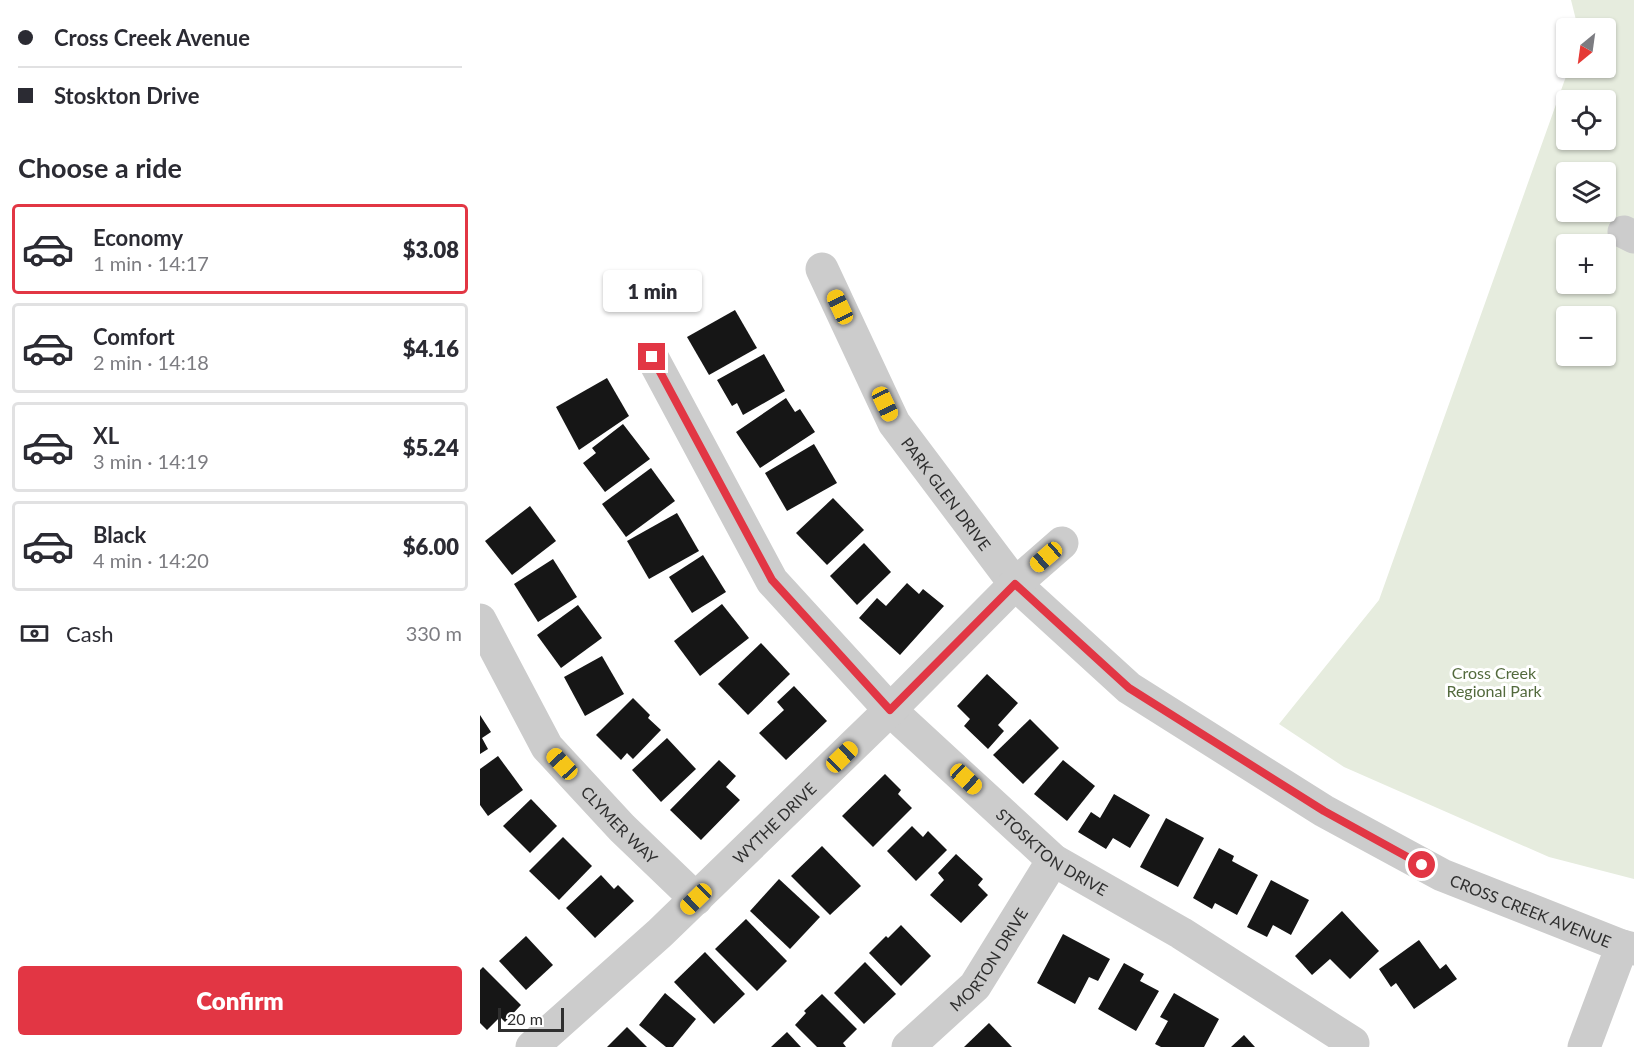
<!DOCTYPE html>
<html lang="en">
<head>
<meta charset="utf-8">
<style>
	body { margin:0; font-family:Lato,sans-serif; background:#f2f2f3; color:#2b2b33; height:100vh; display:flex; flex-direction:column; font-size:22px; white-space:nowrap }
	* { box-sizing:border-box; margin:0 }
	p { font-size:20px; color:#7c7c81 }
	.icon { flex:none; width:33px; height:33px; fill:none; stroke:currentColor; stroke-width:2; stroke-linecap:round; stroke-linejoin:round }
	.map { position:relative; flex:1; overflow:hidden }
	.details { display:flex; flex-direction:column; background:#fff; width:480px }
	.details>* { flex:none }
	.hud { display:grid; align-content:center; height:132px; padding:0 18px; background:#fff }
	.needle { width:39px; rotate:209deg }
	.buttons { position:absolute; left:1076px; top:18px; display:grid; gap:12px }
	.buttons a { display:grid; place-items:center; width:60px; height:60px; border-radius:6px; background:#fff; box-shadow:0 2px 4px #0004; font-size:30px }
	.scale { position:absolute; left:18px; bottom:15px; width:66px; box-sizing:border-box; padding-left:6px; border:3px solid #2f2f2f; border-top:0; font-size:16px; line-height:21px; white-space:nowrap; color:#2f2f2f; -webkit-text-stroke:4px #fff; paint-order:stroke }
	.end { position:absolute; width:27px; height:27px; margin:-14px; border:8px solid #e23644; background:#fff; box-shadow:0 0 0 3px #fff }
	.from { border-radius:50% }
	.bubble { position:absolute; height:42px; border-radius:6px; background:#fff; box-shadow:0 2px 4px #0004; font-size:20px; font-weight:800; line-height:42px; text-align:center }
	.car { position:absolute; width:18px; height:36px; margin:-18px -9px; border-radius:8px; box-shadow:0 0 4px 2px #0007; background:linear-gradient(#f5c518 24%,#345 0 40%,#f5c518 0 76%,#345 0 86%,#f5c518 0) }
	.hud b { display:flex; align-items:center; gap:21px; height:57px; font-size:22px }
	.hud b+b { border-top:2px solid #e1e1e2 }
	.hud i { width:15px; height:15px; background:#2b2b33 }
	ul { padding:0; list-style:none }
	li { display:flex; align-items:center; gap:18px; height:90px; margin:0 12px 9px; padding:0 6px; border:3px solid #e1e1e2; border-radius:6px }
	li div { flex:1 }
	li b { display:block; font-size:22px }
	li em { font-style:normal; font-weight:800 }
	li.active { border-color:#e23644 }
	li>.icon { width:54px; height:54px; stroke-width:1.5 }
	h2 { padding:0 18px; font-size:27px; line-height:72px }
	.pay { display:flex; align-items:center; gap:15px; height:66px; padding:0 18px; font-size:22px }
	.pay p { margin-inline-start:auto }
	.primary-button { display:flex; gap:12px; margin-top:auto; padding:12px 18px }
	.primary-button a { flex:1; height:69px; border-radius:6px; background:#e23644; color:#fff; font-size:24px; font-weight:800; line-height:69px; text-align:center }
	main { display:flex; flex:1; min-height:0 }
	.map>svg:first-child { display:block }
	.green { fill:#e6ecde; fill-rule:evenodd }
	.building { fill:#161616 }
	.lines { fill:none; stroke-linecap:round; stroke-linejoin:round }
	.minor { stroke:#ccc; stroke-width:33 }
	.route { stroke:#e23644; stroke-width:8 }
	.labels { text-anchor:middle; dominant-baseline:central; stroke-width:6; stroke-linejoin:round; paint-order:stroke }
	.street-label { font-size:16px; fill:#2f2f2f; stroke:#fff }
	.park-label { font-size:16px; fill:#536a3d; stroke:#fff }
</style>
</head>
<body>
<main>
<section class="details">
<div class="hud">
<b><i class="from"></i>Cross Creek Avenue</b>
<b><i></i>Stoskton Drive</b>
</div>
<h2>Choose a ride</h2>
<ul>
<li class="active"><svg class="icon" aria-label="car" viewBox="0 0 24 24"><path d="M5 17H2v-5l4-1 3-4h7l3 4 3 1v5h-3M9 17h6M6 11h13"/><circle cx="7" cy="17" r="2"/><circle cx="17" cy="17" r="2"/></svg><div><b>Economy</b><p>1 min · 14:17</p></div><em>$3.08</em></li>
<li><svg class="icon" aria-label="car" viewBox="0 0 24 24"><path d="M5 17H2v-5l4-1 3-4h7l3 4 3 1v5h-3M9 17h6M6 11h13"/><circle cx="7" cy="17" r="2"/><circle cx="17" cy="17" r="2"/></svg><div><b>Comfort</b><p>2 min · 14:18</p></div><em>$4.16</em></li>
<li><svg class="icon" aria-label="car" viewBox="0 0 24 24"><path d="M5 17H2v-5l4-1 3-4h7l3 4 3 1v5h-3M9 17h6M6 11h13"/><circle cx="7" cy="17" r="2"/><circle cx="17" cy="17" r="2"/></svg><div><b>XL</b><p>3 min · 14:19</p></div><em>$5.24</em></li>
<li><svg class="icon" aria-label="car" viewBox="0 0 24 24"><path d="M5 17H2v-5l4-1 3-4h7l3 4 3 1v5h-3M9 17h6M6 11h13"/><circle cx="7" cy="17" r="2"/><circle cx="17" cy="17" r="2"/></svg><div><b>Black</b><p>4 min · 14:20</p></div><em>$6.00</em></li>
</ul>
<div class="pay"><svg class="icon" aria-label="cash" viewBox="0 0 24 24"><path d="M3 7h18v10H3z"/><circle cx="12" cy="12" r="2"/></svg>Cash<p>330 m</p></div>
<div class="primary-button"><a>Confirm</a></div>
</section>
<div class="map">
<svg width="1154" height="1047" viewBox="0 0 1154 1047">
	<rect width="100%" height="100%" fill="#fff"/>
	<path class="green" d="M1091,0H1154V879L1069,857L864,767L799,724L899,600L1089,68H1125V28H1098ZM1086,100H1125V140H1086ZM1086,172H1125V212H1086ZM1086,244H1125V284H1086ZM1086,316H1125V356H1086Z"/>
	<g class="building">
		<polygon points="255,310 277,348 229,375 207,337"/>
		<polygon points="284,354 305,391 263,415 257,403 252,406 237,380"/>
		<polygon points="127,378 149,416 99,450 76,407"/>
		<polygon points="306,398 315,412 320,409 335,432 280,468 256,432"/>
		<polygon points="143,424 170,459 125,492 103,463 116,453 112,448"/>
		<polygon points="334,444 357,483 307,511 285,473"/>
		<polygon points="171,468 195,501 146,537 122,504"/>
		<polygon points="353,498 384,530 347,565 316,533"/>
		<polygon points="50,506 76,541 32,575 5,541"/>
		<polygon points="197,513 219,551 169,579 147,541"/>
		<polygon points="384,543 411,572 377,605 350,576"/>
		<polygon points="223,555 246,592 212,613 189,577"/>
		<polygon points="73,559 97,597 58,622 34,584"/>
		<polygon points="427,583 439,594 443,589 464,606 420,655 379,618 397,598 406,606"/>
		<polygon points="242,604 269,638 220,676 194,641"/>
		<polygon points="98,605 122,638 81,668 57,635"/>
		<polygon points="281,643 310,674 268,715 238,684"/>
		<polygon points="122,656 144,694 105,716 84,677"/>
		<polygon points="507,674 538,703 518,725 524,731 508,749 484,726 490,719 477,706"/>
		<polygon points="314,686 347,721 306,760 279,733 304,710 297,702"/>
		<polygon points="153,698 170,715 168,718 181,730 153,759 147,753 141,760 116,735"/>
		<polygon points="0,715 11,732 2,738 8,749 0,754"/>
		<polygon points="550,719 579,748 543,784 513,755"/>
		<polygon points="187,738 216,769 181,802 152,770"/>
		<polygon points="18,756 43,790 8,816 0,805 0,769"/>
		<polygon points="239,760 256,776 246,787 260,800 221,840 190,810"/>
		<polygon points="583,760 615,786 587,821 554,794"/>
		<polygon points="405,774 421,790 418,794 432,808 393,847 362,816"/>
		<polygon points="634,794 670,815 650,848 633,838 626,849 598,832 611,812 620,818"/>
		<polygon points="51,799 77,826 50,853 23,826"/>
		<polygon points="686,818 724,838 698,887 660,867"/>
		<polygon points="432,826 443,837 448,831 467,850 436,881 407,851"/>
		<polygon points="83,837 112,866 79,900 49,871"/>
		<polygon points="342,846 381,886 350,915 311,876"/>
		<polygon points="739,848 754,856 752,861 778,875 757,915 735,903 732,909 713,898"/>
		<polygon points="476,854 503,879 498,885 508,895 481,923 450,895 464,880 458,873"/>
		<polygon points="121,875 134,889 138,885 154,901 115,938 86,908"/>
		<polygon points="299,879 340,917 310,949 270,911"/>
		<polygon points="791,880 829,900 811,935 793,925 787,937 767,927"/>
		<polygon points="862,911 899,951 870,979 850,959 832,975 815,956"/>
		<polygon points="266,919 307,961 277,991 235,949"/>
		<polygon points="421,925 451,956 421,986 389,953 406,936 408,938"/>
		<polygon points="583,934 630,959 618,981 609,977 595,1004 557,983"/>
		<polygon points="46,936 73,965 46,990 19,961"/>
		<polygon points="939,940 960,969 966,964 977,979 934,1009 916,983 911,987 899,969"/>
		<polygon points="225,952 265,994 234,1024 194,982"/>
		<polygon points="385,962 416,994 384,1024 354,993"/>
		<polygon points="644,963 664,974 660,981 679,991 656,1031 618,1009"/>
		<polygon points="3,967 41,1005 25,1022 20,1017 7,1030 0,1023 0,970"/>
		<polygon points="185,993 216,1019 193,1047 186,1047 159,1025"/>
		<polygon points="694,993 739,1019 724,1047 681,1047 675,1044 688,1021 680,1017"/>
		<polygon points="342,994 377,1029 363,1043 366,1047 337,1047 315,1025 326,1013 324,1011"/>
		<polygon points="509,1023 532,1047 484,1047"/>
		<polygon points="147,1027 167,1047 127,1047"/>
		<polygon points="307,1032 321,1047 291,1047"/>
		<polygon points="764,1035 775,1047 751,1047"/>
	</g>
	<g class="lines">
		<g class="minor">
			<polyline points="1144,232 1154,237"/>
			<path id="s1" d="M342,269L414,423L535,584L649,688L844,811L962,875L1142,946L1154,949"/>
			<path id="s2" d="M172,357L292,581L410,710L573,860L701,933L873,1043"/>
			<path id="s3" d="M0,620L67,747L142,828L216,899"/>
			<path id="s4" d="M52,1047L180,933L410,710L535,584L582,543"/>
			<path id="s5" d="M428,1047L495,986L573,860"/>
			<polyline points="1104,1047 1142,946"/>
		</g>
	</g>
	<g class="lines">
		<polyline class="route" points="172,357 292,580 410,710 535,584 649,688 844,811 942,865"/>
	</g>
	<g class="labels">
		<g class="street-label">
			<text stroke="none"><textPath href="#s1" startOffset="258">PARK GLEN DRIVE</textPath></text>
			<text stroke="none"><textPath href="#s4" startOffset="330">WYTHE DRIVE</textPath></text>
			<text stroke="none"><textPath href="#s3" startOffset="250">CLYMER WAY</textPath></text>
			<text stroke="none"><textPath href="#s2" startOffset="645">STOSKTON DRIVE</textPath></text>
			<text stroke="none"><textPath href="#s1" startOffset="986">CROSS CREEK AVENUE</textPath></text>
			<text stroke="none"><textPath href="#s5" startOffset="120">MORTON DRIVE</textPath></text>
		</g>
		<g class="park-label">
			<text x="1014" y="672">Cross Creek<tspan x="1014" dy="18">Regional Park</tspan></text>
		</g>
	</g>
</svg>
<div class="buttons">
<a><svg class="needle" viewBox="-14 -14 28 28"><path d="M0-13l5 13h-10z" fill="#e53935"/><path d="M0 13l5-13h-10z" fill="#7c7c81"/></svg></a>
<a><svg class="icon" aria-label="locate" viewBox="0 0 24 24"><circle cx="12" cy="12" r="6"/><path d="M12 2v4M12 18v4M2 12h4M18 12h4"/></svg></a>
<a><svg class="icon" aria-label="layers" viewBox="0 0 24 24"><path d="M12 4l9 5-9 5-9-5zM3 14l9 5 9-5"/></svg></a>
<a>+</a>
<a>−</a>
</div>
<div class="scale">20 m</div>
<i class="end from" style="left:942px;top:865px"></i>
<i class="end" style="left:172px;top:357px"></i>
<div class="bubble" style="left:123px;top:270px;width:99px">1 min</div>
<i class="car" style="left:360px;top:307px;rotate:335deg"></i>
<i class="car" style="left:405px;top:404px;rotate:155deg"></i>
<i class="car" style="left:566px;top:557px;rotate:229deg"></i>
<i class="car" style="left:362px;top:757px;rotate:46deg"></i>
<i class="car" style="left:82px;top:764px;rotate:317deg"></i>
<i class="car" style="left:486px;top:779px;rotate:133deg"></i>
<i class="car" style="left:216px;top:899px;rotate:226deg"></i>
</div>
</main>
</body>
</html>
